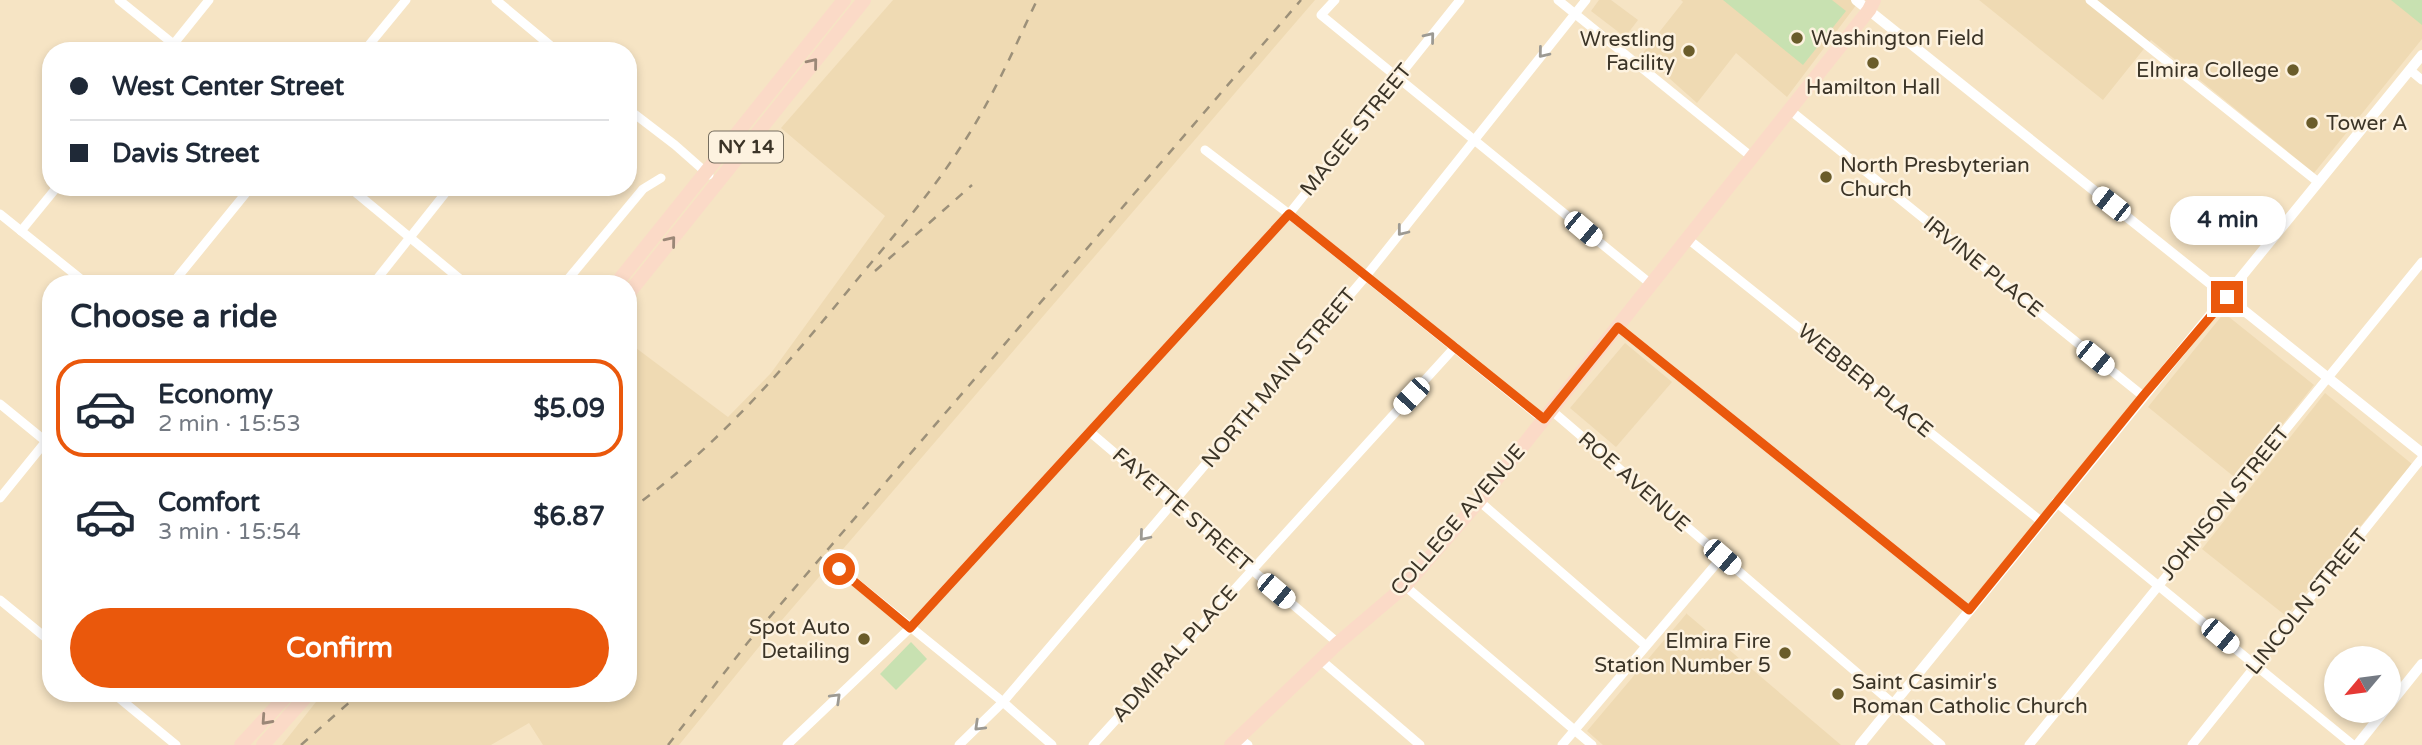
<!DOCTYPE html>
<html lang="en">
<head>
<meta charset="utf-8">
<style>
	body { margin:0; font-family:"Varela Round",sans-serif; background:#f2f2f3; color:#1f2937; height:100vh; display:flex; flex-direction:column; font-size:26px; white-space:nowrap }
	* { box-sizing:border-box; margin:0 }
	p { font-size:23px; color:#747a83 }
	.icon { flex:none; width:38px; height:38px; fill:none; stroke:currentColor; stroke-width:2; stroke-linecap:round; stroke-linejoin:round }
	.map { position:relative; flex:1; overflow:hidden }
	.details { position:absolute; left:42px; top:275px; width:595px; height:427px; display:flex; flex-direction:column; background:#fff; border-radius:28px; box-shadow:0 4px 10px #0003 }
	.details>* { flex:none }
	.hud { position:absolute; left:42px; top:42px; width:595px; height:154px; border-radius:28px; box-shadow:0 4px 10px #0003; display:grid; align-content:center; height:154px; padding:0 28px; background:#fff }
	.needle { width:46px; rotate:241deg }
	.buttons { position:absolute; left:2324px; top:646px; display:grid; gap:14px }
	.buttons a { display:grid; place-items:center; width:77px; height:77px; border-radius:50%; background:#fff; box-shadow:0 4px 10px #0003; font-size:35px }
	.end { position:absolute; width:32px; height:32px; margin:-16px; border:9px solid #ea580c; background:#fff; box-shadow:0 0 0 4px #fff }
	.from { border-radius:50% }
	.bubble { position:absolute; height:49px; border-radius:24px; background:#fff; box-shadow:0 4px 10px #0003; font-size:23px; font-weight:700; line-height:49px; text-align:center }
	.car { position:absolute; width:21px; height:42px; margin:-21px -10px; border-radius:9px; box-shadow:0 0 5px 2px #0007; background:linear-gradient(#fff 24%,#345 0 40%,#fff 0 76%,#345 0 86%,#fff 0) }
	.hud b { display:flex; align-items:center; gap:24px; height:66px; font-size:26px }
	.hud b+b { border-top:2px solid #e0e1e3 }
	.hud i { width:18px; height:18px; background:#1f2937 }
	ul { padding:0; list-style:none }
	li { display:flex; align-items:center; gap:21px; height:98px; margin:0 14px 10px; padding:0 14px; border:4px solid transparent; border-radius:28px }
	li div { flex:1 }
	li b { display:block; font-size:26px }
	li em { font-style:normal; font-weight:700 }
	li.active { border-color:#ea580c }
	li>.icon { width:63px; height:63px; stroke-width:1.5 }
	h2 { padding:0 28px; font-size:32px; line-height:84px }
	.button { display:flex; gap:14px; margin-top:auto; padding:14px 28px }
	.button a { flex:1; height:80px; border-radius:42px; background:#ea580c; color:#fff; font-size:28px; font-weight:700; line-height:80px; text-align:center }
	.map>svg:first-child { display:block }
	.built { fill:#efdab3 }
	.green { fill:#c8e1b1 }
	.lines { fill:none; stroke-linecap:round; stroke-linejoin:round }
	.minor { stroke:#fff; stroke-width:9 }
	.tertiary { stroke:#fff; stroke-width:10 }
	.primary { stroke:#fbdac7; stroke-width:14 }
	.rail { stroke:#9c9079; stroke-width:2.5; stroke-dasharray:9 9; stroke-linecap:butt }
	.oneway { stroke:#9d9a93 }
	.oneway2 { stroke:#9b8777 }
	.route { stroke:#ea580c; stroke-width:9 }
	.poi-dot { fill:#6a5c2a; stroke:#fdf2df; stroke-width:2.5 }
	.labels { text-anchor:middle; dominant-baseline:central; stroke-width:5; stroke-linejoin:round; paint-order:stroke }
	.shield { fill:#fdf2df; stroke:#756d5e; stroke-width:2 }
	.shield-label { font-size:19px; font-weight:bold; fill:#3b3427 }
	.poi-label { font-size:21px; fill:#3b3427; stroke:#fdf2df; text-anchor:start }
	.street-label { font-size:21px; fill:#3b3427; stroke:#fdf2df }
</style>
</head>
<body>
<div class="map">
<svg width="2422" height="745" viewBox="0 0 2422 745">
	<rect width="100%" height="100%" fill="#f6e4c4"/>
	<g class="built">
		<polygon points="893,0 1315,0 758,648 679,745 543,745 529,723 491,745 282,745 323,693 628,693 628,342 728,417 771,373 885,216 781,128"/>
		<polygon points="1599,0 1611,0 1638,20 1625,37 1591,11"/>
		<polygon points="1681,0 1860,0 1787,97 1736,53 1697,103 1642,54 1683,2"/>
		<polygon points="1979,0 2422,0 2422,39 2314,173 2151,40 2103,100"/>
		<polygon points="2224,313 2314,385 2238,480 2148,407"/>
		<polygon points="1625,343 1672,382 1616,447 1570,408"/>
		<polygon points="2325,393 2412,464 2286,616 2202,549"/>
		<polygon points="1687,613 1687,614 1841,745 1603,745 1587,731"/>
	</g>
	<g class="green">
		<polygon points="1723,0 1832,0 1846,11 1803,65"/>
		<polygon points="2391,0 2422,0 2422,25"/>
		<polygon points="911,642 927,659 896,690 880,674"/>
	</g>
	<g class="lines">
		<g class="minor">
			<polyline points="119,0 182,51"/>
			<polyline points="496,0 557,51"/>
			<polyline points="1335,0 1321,15 1652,285"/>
			<polyline points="1558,0 1753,158"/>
			<polyline points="2090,0 2318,182"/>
			<polyline points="168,51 209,0"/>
			<polyline points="364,51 406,0"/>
			<polyline points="2410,70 2422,80"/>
			<polyline points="628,109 675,145 709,175"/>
			<polyline points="1791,111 2143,396"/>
			<polyline points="1205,150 1289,214 1544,420"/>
			<polyline points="349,187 466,284"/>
			<polyline points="0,214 87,284"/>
			<polyline points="21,231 57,187"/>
			<polyline points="1688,239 2042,522"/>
			<polyline points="172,284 251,187"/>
			<polyline points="373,284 450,187"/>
			<polyline points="564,284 643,189 661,178"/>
			<polyline points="1618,327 1969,610"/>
			<polyline points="0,404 49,444"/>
			<polyline points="1551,410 1941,745"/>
			<polyline points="1090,432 1338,643"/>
			<polyline points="0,498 51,435"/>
			<polyline points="1479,501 1646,646"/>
			<polyline points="2056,502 2353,745"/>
			<polyline points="839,569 1003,702 1052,745"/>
			<polyline points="1405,586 1592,745"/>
			<polyline points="0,600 51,642"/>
			<polyline points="1322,661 1420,745"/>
			<polyline points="113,693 176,745"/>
			<polyline points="1239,738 1248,745"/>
			<polyline points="787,745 910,628 1289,214 1460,0"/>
			<polyline points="959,745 1003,702 1366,276 1586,0"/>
			<polyline points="1093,745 1455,347"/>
			<polyline points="1562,745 1722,557"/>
			<polyline points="2029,745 2422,262"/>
			<polyline points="2192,745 2422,458"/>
		</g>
		<g class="tertiary">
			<polyline points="1856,0 2422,453"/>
			<polyline points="2389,705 2422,664"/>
			<polyline points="1860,745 2422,55"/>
			<polyline points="2357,745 2385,710"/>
		</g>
		<g class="primary">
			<polyline points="616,284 844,0"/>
			<polyline points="628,294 864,0"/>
			<polyline points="241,745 289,693"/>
			<polyline points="263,745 309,693"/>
			<polyline points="1231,745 1338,643 1405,586 1479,501 1869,10 1874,0"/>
		</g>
		<g class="rail">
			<polyline points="875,271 972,185"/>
			<path d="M628,511C717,448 787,365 856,281C891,239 928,197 958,151C990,104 1013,51 1037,0"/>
			<polyline points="301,745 360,693"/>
			<polyline points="668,745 749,641 1301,0"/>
		</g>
	</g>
	<defs><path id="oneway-chevron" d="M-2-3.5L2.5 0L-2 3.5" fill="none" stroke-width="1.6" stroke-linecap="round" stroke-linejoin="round" transform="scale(1.75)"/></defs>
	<g class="oneway">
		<use href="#oneway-chevron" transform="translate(1430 37) rotate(-51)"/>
		<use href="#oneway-chevron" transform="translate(1543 53) rotate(129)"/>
		<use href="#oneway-chevron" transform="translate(1402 231) rotate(128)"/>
		<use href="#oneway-chevron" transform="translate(1144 536) rotate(130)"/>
		<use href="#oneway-chevron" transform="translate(836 698) rotate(-44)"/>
		<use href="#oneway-chevron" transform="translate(979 726) rotate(136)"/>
	</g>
	<g class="oneway2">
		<use href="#oneway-chevron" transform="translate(813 63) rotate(-51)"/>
		<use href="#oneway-chevron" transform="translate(671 241) rotate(-51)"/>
		<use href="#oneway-chevron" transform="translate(266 720) rotate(132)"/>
	</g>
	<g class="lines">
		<polyline class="route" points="839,569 910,628 1289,214 1544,419 1618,327 1969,610 2143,396 2227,297"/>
	</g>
	<g class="poi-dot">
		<circle cx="1797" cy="38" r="7"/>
		<circle cx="1689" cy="51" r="7"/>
		<circle cx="1873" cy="63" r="7"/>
		<circle cx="2293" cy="70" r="7"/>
		<circle cx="2312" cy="123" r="7"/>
		<circle cx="1826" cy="177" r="7"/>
		<circle cx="864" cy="639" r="7"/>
		<circle cx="1785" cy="653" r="7"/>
		<circle cx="1838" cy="694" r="7"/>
	</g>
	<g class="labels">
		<rect class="shield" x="709" y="131.5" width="74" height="31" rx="5"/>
		<g class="shield-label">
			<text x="746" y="147">NY 14</text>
		</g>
		<g class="poi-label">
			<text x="1811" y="38">Washington Field</text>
			<text x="1675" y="39" text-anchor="end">Wrestling<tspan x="1675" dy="24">Facility</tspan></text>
			<text x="2279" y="70" text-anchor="end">Elmira College</text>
			<text x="1873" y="87" text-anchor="middle">Hamilton Hall</text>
			<text x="2326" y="123">Tower A</text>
			<text x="1840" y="165">North Presbyterian<tspan x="1840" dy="24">Church</tspan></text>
			<text x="850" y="627" text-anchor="end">Spot Auto<tspan x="850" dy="24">Detailing</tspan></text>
			<text x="1771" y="641" text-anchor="end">Elmira Fire<tspan x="1771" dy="24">Station Number 5</tspan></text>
			<text x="1852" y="682">Saint Casimir's<tspan x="1852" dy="24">Roman Catholic Church</tspan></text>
		</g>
		<g class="street-label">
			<text transform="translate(1356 130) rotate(-51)">MAGEE STREET</text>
			<text transform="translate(1983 267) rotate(39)">IRVINE PLACE</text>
			<text transform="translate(1279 378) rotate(-50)">NORTH MAIN STREET</text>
			<text transform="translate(1865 381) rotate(39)">WEBBER PLACE</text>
			<text transform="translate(1634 482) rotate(41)">ROE AVENUE</text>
			<text transform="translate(2225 503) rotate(-51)">JOHNSON STREET</text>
			<text transform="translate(1182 510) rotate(41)">FAYETTE STREET</text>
			<text transform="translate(1458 520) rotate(-49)">COLLEGE AVENUE</text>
			<text transform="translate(2307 602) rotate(-51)">LINCOLN STREET</text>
			<text transform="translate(1175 654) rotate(-48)">ADMIRAL PLACE</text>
		</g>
	</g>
</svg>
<div class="buttons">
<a><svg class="needle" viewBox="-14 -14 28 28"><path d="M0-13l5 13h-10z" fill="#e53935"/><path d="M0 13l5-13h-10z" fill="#747a83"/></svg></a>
</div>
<i class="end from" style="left:839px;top:569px"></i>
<i class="end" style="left:2227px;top:297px"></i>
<div class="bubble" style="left:2170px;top:196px;width:116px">4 min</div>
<i class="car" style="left:2111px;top:204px;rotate:308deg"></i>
<i class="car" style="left:1583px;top:229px;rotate:130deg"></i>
<i class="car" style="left:2095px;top:358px;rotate:129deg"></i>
<i class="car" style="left:1411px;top:396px;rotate:223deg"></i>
<i class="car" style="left:1722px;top:557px;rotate:131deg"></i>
<i class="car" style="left:1276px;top:591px;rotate:130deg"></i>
<i class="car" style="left:2220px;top:636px;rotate:130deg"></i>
<div class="hud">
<b><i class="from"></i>West Center Street</b>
<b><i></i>Davis Street</b>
</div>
<section class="details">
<h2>Choose a ride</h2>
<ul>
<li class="active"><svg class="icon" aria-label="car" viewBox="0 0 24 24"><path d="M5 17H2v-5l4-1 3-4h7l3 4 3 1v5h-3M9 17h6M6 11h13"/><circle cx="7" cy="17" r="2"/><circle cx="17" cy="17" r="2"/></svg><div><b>Economy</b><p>2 min · 15:53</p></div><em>$5.09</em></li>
<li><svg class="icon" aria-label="car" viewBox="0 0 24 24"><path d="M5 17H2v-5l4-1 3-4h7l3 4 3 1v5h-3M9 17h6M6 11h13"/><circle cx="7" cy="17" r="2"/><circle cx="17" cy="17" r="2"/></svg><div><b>Comfort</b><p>3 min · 15:54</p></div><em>$6.87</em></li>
</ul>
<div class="button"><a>Confirm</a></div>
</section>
</div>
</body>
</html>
